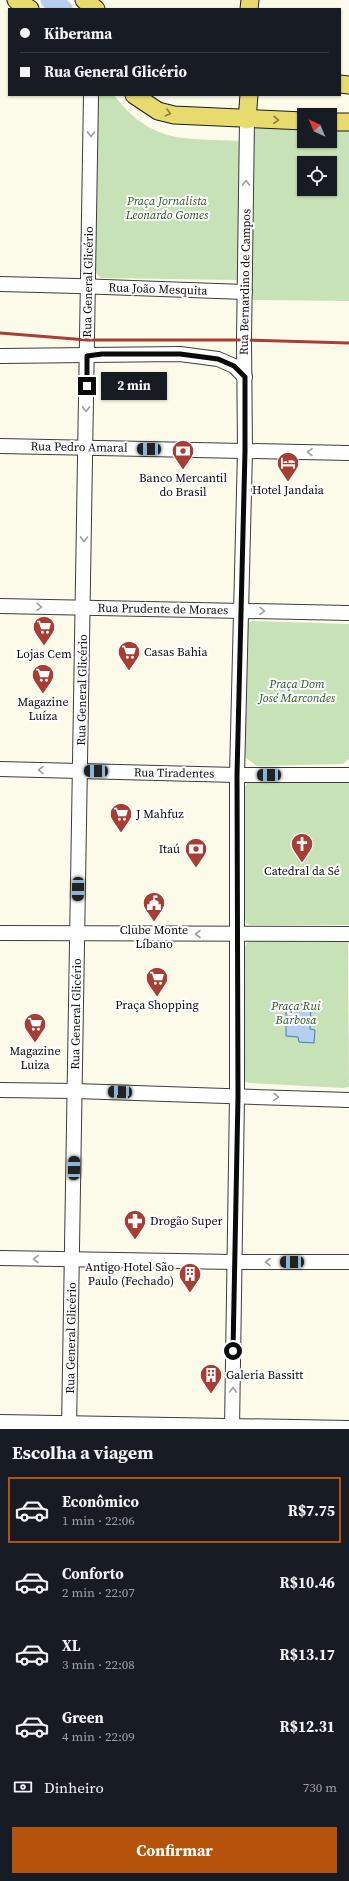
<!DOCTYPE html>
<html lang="pt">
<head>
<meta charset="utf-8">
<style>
	body { margin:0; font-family:"Source Serif 4",serif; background:#20242c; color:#f1f3f6; height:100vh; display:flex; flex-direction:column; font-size:15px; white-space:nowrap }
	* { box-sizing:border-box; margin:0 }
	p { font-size:13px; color:#9ea1a6 }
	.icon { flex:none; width:22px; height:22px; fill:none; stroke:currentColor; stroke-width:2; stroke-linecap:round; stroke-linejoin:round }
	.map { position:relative; height:1429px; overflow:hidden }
	.drawer { display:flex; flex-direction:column; background:#171b24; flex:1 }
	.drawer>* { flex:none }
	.banner { position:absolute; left:8px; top:8px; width:333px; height:88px; border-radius:0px; box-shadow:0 1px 3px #0004; display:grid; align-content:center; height:88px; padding:0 12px; background:#171b24 }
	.needle { width:26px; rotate:316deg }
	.tools { position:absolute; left:297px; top:108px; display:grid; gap:8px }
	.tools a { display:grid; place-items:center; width:40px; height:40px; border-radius:0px; background:#171b24; box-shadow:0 1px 3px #0004; font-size:20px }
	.end { position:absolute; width:18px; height:18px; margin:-9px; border:5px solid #0a0a0a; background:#fff; box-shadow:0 0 0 2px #fff }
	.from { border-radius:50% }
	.bubble { position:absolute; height:28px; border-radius:0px; background:#171b24; box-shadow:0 1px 3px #0004; font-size:13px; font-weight:700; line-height:28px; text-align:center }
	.car { position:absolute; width:12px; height:24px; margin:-12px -6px; border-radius:5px; box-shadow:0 0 3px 1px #0007; background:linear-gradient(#222 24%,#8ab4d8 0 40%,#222 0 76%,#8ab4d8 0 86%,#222 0) }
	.banner b { display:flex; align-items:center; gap:14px; height:38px; font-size:15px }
	.banner b+b { border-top:1px solid #363941 }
	.banner i { width:10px; height:10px; background:#f1f3f6 }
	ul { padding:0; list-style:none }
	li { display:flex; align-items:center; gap:12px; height:66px; margin:0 8px 6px; padding:0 4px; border:2px solid transparent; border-radius:0px }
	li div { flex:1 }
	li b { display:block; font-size:15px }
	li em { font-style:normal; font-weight:700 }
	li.current { border-color:#b45309 }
	li>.icon { width:36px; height:36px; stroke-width:1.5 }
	h2 { padding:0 12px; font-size:18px; line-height:48px }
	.pay { display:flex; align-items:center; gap:10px; height:44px; padding:0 12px; font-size:15px }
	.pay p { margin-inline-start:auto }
	.action { display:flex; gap:8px; margin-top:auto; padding:8px 12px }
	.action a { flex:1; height:46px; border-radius:0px; background:#b45309; color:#fff; font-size:16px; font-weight:700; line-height:46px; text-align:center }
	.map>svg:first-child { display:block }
	.green { fill:#c8e2b8; fill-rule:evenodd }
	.water { fill:#b4d0ee; stroke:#447cbc }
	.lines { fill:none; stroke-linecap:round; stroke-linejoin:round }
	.river { stroke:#b4d0ee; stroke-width:19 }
	.minor-casing { stroke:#3d3d3d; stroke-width:16 }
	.major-casing { stroke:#1b1b1b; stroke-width:19 }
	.minor { stroke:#fff; stroke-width:14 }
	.major { stroke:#e8db6e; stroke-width:17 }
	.rail { stroke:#a93d33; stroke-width:3 }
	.oneway { stroke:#847d41 }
	.oneway2 { stroke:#9d9d9d }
	.route { stroke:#0a0a0a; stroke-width:5 }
	.labels { text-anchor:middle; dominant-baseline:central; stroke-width:4; stroke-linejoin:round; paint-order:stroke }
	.park-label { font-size:12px; font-style:italic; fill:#275923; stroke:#fff }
	.street-label { font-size:12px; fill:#0a0a0a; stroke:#fff }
	.poi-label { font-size:12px; fill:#0a0a0a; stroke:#fff }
</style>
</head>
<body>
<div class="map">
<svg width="349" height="1429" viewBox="0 0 349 1429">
	<rect width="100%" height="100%" fill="#fcfbe9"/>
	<g class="green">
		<path d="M97,95H114C152,145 185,138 241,141L237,280L101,278L95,272Z"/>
		<path d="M252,125L304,126V141H330V127L349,128V301L251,300ZM304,163H330V189H304Z"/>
		<polygon points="252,621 349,624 349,759 343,764 257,766 246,758 244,752 246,625"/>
		<polygon points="349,779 349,925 250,925 246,923 244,914 244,789 248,782"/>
		<polygon points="252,940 345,940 348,942 349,1087 343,1088 249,1083 243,1081 244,948 248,941"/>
	</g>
	<polygon class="water" points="286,1004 311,1005 310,1029 315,1030 314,1043 299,1042 298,1037 286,1036"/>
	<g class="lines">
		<polyline class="river" points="50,0 63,9"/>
		<g class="minor-casing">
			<g id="minor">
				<polyline points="0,284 77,286 245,292"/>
				<polyline points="0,356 180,354 218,359 234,366 245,377"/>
				<polyline points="0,446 349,453"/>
				<polyline points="0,606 349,613"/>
				<polyline points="0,769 237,775 349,775"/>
				<polyline points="0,933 349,934"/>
				<polyline points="0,1090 75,1091 349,1100"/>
				<polyline points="0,1258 234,1262 349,1262"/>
				<polyline points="0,1422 349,1428"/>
				<polyline points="69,1429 91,95"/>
				<polyline points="232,1429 237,1096 237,775 245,451 244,340 247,120"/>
			</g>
		</g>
		<g class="major-casing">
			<g id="major">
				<polyline points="16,0 30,9"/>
				<polyline points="84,0 96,9"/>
				<polyline points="249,9 250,0"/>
				<polyline points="340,84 349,85"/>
				<polyline points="134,95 158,111 174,115 304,121"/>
				<polyline points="247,120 249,95"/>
				<polyline points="330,122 349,122"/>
			</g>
		</g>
		<use href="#minor" class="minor"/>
		<use href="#major" class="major"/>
		<polyline class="rail" points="0,333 87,340 244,340 349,343"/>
	</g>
	<defs><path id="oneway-chevron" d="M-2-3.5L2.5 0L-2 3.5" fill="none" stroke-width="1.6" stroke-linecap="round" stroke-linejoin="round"/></defs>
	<g class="oneway">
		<use href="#oneway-chevron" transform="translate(168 113) rotate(15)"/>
		<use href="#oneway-chevron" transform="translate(276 120) rotate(2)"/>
	</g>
	<g class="oneway2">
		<use href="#oneway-chevron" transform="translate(91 134) rotate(91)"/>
		<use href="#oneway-chevron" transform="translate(246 183) rotate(-89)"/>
		<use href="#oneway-chevron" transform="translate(86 409) rotate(91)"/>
		<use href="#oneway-chevron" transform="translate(310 452) rotate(-179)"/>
		<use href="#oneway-chevron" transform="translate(84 539) rotate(91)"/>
		<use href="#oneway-chevron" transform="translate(39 607) rotate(1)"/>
		<use href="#oneway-chevron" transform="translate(262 611) rotate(1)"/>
		<use href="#oneway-chevron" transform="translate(41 770) rotate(-179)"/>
		<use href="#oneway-chevron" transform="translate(198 934) rotate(-180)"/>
		<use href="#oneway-chevron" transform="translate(276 1097) rotate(2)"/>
		<use href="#oneway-chevron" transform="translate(36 1259) rotate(-178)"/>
		<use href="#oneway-chevron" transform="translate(268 1262) rotate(180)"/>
		<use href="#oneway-chevron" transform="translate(233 1390) rotate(-89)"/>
	</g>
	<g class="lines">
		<polyline class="route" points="87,386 87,356 102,354 180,354 218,359 234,366 245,377 245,451 237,775 238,1096 233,1351"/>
	</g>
	<defs>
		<g id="bank-pin" transform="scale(1.15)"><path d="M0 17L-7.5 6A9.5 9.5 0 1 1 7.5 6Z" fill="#a93d33" stroke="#fff"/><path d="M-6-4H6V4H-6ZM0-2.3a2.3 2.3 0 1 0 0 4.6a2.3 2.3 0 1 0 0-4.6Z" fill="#fff"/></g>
		<g id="hotel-pin" transform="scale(1.15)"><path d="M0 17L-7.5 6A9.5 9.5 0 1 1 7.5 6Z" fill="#a93d33" stroke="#fff"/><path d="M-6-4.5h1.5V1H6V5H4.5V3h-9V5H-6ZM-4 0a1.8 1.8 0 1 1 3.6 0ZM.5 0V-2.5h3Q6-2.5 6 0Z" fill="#fff"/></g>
		<g id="supermarket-pin" transform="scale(1.15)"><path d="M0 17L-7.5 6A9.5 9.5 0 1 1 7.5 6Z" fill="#a93d33" stroke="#fff"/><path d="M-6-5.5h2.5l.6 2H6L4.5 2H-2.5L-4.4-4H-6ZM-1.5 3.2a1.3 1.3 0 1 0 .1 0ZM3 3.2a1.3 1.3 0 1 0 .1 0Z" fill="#fff"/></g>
		<g id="church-pin" transform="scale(1.15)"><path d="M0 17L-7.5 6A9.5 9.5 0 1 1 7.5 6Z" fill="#a93d33" stroke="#fff"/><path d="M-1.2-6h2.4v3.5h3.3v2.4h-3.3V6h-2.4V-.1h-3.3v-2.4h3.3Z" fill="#fff"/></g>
		<g id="civic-pin" transform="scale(1.15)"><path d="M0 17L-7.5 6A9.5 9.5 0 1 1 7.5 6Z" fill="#a93d33" stroke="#fff"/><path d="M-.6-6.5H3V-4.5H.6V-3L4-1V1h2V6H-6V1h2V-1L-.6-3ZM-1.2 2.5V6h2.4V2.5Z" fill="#fff"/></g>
		<g id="pharmacy-pin" transform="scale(1.15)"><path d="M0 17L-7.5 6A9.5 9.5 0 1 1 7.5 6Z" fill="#a93d33" stroke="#fff"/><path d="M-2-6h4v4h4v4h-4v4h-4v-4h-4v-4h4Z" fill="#fff"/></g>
		<g id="building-pin" transform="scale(1.15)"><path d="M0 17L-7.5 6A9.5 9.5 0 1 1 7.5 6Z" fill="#a93d33" stroke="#fff"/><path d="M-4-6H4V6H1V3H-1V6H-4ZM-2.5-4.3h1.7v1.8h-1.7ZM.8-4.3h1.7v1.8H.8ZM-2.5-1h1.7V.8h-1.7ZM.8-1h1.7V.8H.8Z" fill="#fff"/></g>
	</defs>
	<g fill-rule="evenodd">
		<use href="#bank-pin" x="183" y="451"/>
		<use href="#hotel-pin" x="288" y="463"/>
		<use href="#supermarket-pin" x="44" y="627"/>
		<use href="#supermarket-pin" x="129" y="652"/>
		<use href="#supermarket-pin" x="43" y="675"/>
		<use href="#supermarket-pin" x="121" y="814"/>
		<use href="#church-pin" x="302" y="844"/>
		<use href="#bank-pin" x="196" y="849"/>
		<use href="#civic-pin" x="154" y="903"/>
		<use href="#supermarket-pin" x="157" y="978"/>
		<use href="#supermarket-pin" x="35" y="1024"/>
		<use href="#pharmacy-pin" x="135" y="1221"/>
		<use href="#building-pin" x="190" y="1274"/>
		<use href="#building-pin" x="211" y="1375"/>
	</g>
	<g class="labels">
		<g class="park-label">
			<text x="167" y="201">Praça Jornalista<tspan x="167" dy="14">Leonardo Gomes</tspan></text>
			<text x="297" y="684">Praça Dom<tspan x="297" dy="14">José Marcondes</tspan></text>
			<text x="296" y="1006">Praça Rui<tspan x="296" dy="14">Barbosa</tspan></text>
		</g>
		<g class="street-label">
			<text transform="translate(88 282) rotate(-89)">Rua General Glicério</text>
			<text transform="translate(245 282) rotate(-89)">Rua Bernardino de Campos</text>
			<text transform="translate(158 289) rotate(2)">Rua João Mesquita</text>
			<text transform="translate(79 447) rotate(1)">Rua Pedro Amaral</text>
			<text transform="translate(163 609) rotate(1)">Rua Prudente de Moraes</text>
			<text transform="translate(82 690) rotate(-89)">Rua General Glicério</text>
			<text transform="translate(174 773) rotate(1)">Rua Tiradentes</text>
			<text transform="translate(76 1014) rotate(-89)">Rua General Glicério</text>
			<text transform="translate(71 1338) rotate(-89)">Rua General Glicério</text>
		</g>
		<g class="poi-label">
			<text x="183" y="478">Banco Mercantil<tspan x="183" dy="14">do Brasil</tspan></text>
			<text x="288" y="490">Hotel Jandaia</text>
			<text x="144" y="652" text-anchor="start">Casas Bahia</text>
			<text x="44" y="654">Lojas Cem</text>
			<text x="43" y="702">Magazine<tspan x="43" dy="14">Luíza</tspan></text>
			<text x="136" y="814" text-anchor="start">J Mahfuz</text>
			<text x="180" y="849" text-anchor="end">Itaú</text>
			<text x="302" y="871">Catedral da Sé</text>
			<text x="154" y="930">Clube Monte<tspan x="154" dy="14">Líbano</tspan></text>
			<text x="157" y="1005">Praça Shopping</text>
			<text x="35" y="1051">Magazine<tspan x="35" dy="14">Luiza</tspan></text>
			<text x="150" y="1221" text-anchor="start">Drogão Super</text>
			<text x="174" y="1267" text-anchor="end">Antigo Hotel São<tspan x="174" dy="14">Paulo (Fechado)</tspan></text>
			<text x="226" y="1375" text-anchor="start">Galeria Bassitt</text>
		</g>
	</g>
</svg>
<div class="tools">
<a><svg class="needle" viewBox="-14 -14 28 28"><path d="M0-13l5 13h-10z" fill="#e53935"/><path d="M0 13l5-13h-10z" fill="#9ea1a6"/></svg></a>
<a><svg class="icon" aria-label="locate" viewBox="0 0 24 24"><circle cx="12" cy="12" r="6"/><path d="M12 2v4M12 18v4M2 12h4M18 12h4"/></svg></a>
</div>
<i class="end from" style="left:233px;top:1351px"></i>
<i class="end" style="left:87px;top:386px"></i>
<div class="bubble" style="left:101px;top:372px;width:66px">2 min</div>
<i class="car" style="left:149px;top:449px;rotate:271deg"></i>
<i class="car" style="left:96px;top:771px;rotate:271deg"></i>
<i class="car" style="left:269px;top:775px;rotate:270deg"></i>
<i class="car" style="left:78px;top:889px;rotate:181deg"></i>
<i class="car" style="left:120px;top:1092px;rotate:272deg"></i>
<i class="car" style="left:74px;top:1168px;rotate:1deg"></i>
<i class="car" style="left:292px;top:1262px;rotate:270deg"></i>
<div class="banner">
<b><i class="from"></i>Kiberama</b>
<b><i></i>Rua General Glicério</b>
</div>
</div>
<section class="drawer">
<h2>Escolha a viagem</h2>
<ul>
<li class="current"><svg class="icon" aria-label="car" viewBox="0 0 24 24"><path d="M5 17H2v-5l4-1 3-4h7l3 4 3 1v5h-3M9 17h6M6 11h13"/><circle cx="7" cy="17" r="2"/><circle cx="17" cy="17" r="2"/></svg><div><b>Econômico</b><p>1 min · 22:06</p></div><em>R$7.75</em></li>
<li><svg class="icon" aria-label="car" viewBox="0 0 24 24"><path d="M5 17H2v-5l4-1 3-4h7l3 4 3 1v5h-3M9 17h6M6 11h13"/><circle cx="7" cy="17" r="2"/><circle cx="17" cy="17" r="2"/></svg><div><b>Conforto</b><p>2 min · 22:07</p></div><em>R$10.46</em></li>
<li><svg class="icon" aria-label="car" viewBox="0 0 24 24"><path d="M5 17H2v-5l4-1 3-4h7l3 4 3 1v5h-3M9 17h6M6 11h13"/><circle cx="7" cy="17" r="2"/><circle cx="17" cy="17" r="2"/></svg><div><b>XL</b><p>3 min · 22:08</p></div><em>R$13.17</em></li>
<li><svg class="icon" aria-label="car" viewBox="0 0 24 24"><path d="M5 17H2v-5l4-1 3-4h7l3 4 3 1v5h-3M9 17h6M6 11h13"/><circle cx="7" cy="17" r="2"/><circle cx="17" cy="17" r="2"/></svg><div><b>Green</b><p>4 min · 22:09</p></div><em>R$12.31</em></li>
</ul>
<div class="pay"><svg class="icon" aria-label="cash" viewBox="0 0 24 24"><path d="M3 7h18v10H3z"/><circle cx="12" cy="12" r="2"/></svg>Dinheiro<p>730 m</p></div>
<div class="action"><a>Confirmar</a></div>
</section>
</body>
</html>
